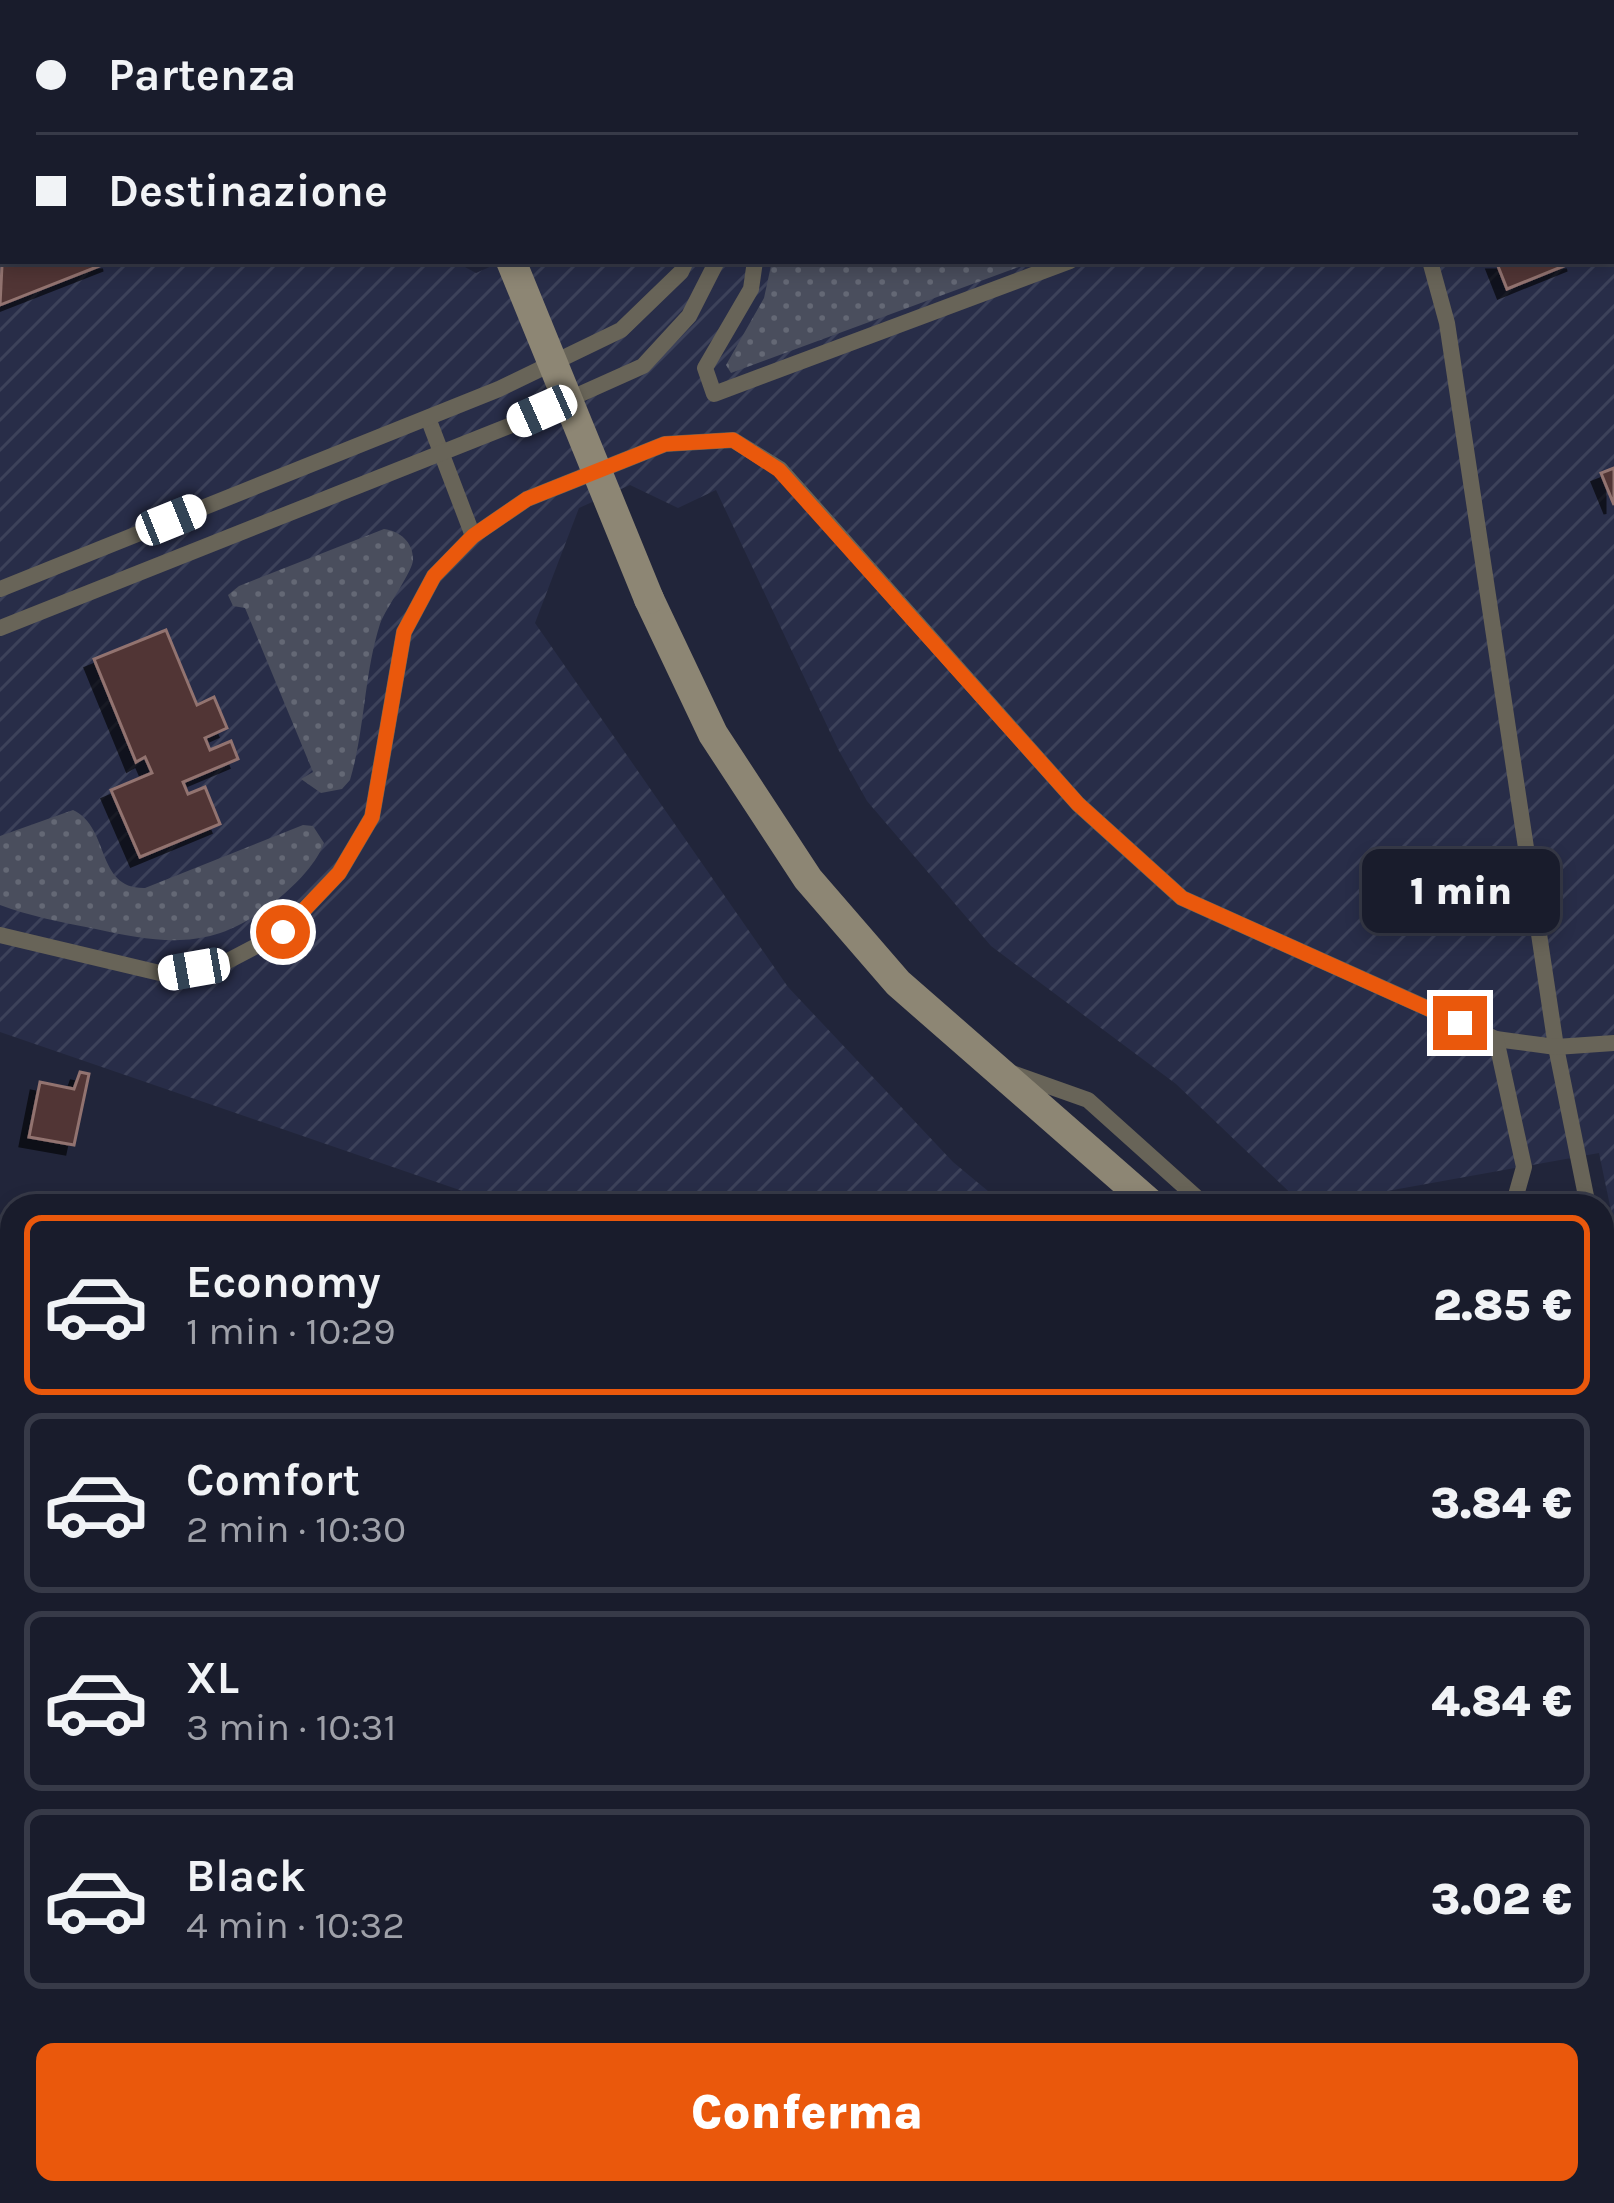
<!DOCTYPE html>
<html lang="it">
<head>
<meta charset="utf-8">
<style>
	body { margin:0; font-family:Karla,sans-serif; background:#222534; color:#f1f3f6; height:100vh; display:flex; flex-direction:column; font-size:45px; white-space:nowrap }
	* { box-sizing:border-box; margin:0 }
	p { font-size:39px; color:#9fa1a9 }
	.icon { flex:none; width:66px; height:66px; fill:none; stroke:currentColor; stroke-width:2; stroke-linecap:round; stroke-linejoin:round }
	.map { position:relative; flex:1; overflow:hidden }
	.panel { position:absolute; left:0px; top:1194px; width:1614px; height:1011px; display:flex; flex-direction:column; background:#191c2c; border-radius:36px 36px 0 0; box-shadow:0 6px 18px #0003,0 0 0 3px #373a48 }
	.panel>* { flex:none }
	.hud { position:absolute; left:0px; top:0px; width:1614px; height:264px; box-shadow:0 6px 18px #0003,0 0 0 3px #373a48; display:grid; align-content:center; height:264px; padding:0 36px; background:#191c2c }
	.end { position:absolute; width:54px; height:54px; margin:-27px; border:15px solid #ea580c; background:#fff; box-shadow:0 0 0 6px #fff }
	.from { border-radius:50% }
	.bubble { position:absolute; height:84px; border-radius:18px; background:#191c2c; box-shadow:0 6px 18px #0003,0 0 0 3px #373a48; font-size:39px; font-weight:800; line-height:84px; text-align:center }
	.car { position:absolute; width:36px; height:72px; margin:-36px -18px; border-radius:15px; box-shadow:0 0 9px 3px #0007; background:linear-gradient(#fff 24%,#345 0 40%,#fff 0 76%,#345 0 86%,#fff 0) }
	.hud b { display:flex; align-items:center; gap:42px; height:114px; font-size:45px }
	.hud b+b { border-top:3px solid #373a48 }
	.hud i { width:30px; height:30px; background:#f1f3f6 }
	ul { padding:21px 0 0; list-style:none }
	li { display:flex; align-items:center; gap:36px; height:180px; margin:0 24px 18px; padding:0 12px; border:6px solid #373a48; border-radius:18px }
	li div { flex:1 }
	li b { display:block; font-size:45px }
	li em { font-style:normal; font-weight:800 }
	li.current { border-color:#ea580c }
	li>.icon { width:108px; height:108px; stroke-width:1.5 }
	.button { display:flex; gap:24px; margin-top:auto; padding:24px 36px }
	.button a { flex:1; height:138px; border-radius:18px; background:#ea580c; color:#fff; font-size:48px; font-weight:800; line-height:138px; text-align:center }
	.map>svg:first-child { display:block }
	.industrial { fill:url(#industrial-furrows) }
	.grass { fill:url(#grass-dots) }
	.building { fill:#513634; stroke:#927370; stroke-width:3; filter:url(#shadow) }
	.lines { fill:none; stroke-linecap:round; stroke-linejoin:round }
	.lane { stroke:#686458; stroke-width:16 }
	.street { stroke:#686458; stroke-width:30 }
	.secondary { stroke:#8d8674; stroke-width:30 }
	.secondary-bridge { stroke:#8d8674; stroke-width:30 }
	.route { stroke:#ea580c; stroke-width:15 }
</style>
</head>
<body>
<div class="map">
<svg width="1614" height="2203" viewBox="0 0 1614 2203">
	<defs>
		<pattern id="industrial-furrows" width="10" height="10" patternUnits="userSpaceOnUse" patternTransform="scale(3)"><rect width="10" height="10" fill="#282d48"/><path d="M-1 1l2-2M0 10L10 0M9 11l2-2" fill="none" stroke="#3d425a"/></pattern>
		<pattern id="grass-dots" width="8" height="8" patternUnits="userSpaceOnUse" patternTransform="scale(3)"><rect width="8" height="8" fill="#4a4e5d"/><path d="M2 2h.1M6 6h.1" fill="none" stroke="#646875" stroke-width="1.8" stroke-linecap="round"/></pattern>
		<filter id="shadow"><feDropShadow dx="-9" dy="9" stdDeviation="0" flood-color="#0009"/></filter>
	</defs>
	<rect width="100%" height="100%" fill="#21253a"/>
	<polygon class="industrial" points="0,0 319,3 3,3 3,261 454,261 476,273 503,261 1611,261 1611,3 530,0 1614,0 1614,1225 1599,1153 1304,1206 1176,1084 991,946 867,801 838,749 716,490 678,508 630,485 579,508 535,623 788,987 953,1162 1006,1206 506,1206 0,1032"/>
	<g class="grass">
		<polygon points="700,0 1319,0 1320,3 702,3"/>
		<polygon points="772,261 1035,261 731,373 726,365 764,298"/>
		<path d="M384,529C400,531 413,542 413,559C414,570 387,606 380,624C364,674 365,730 350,780L342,789L321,793L301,779L313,772L245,608L233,606L228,595L239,586Z"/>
		<path d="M73,810C111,828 95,889 145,888L303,825L313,826L324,843C317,862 299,881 284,894C218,951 172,946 91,928C60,922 30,916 0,905V836Z"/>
	</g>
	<g class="building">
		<polygon points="0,0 39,3 3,3 0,59"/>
		<polygon points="90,0 149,0 150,3 91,3"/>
		<polygon points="1388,0 1509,0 1511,3 1389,3"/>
		<polygon points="3,246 3,261 112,261 0,305"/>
		<polygon points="1496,261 1576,261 1507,289"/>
		<polygon points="1614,468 1614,505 1601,473"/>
		<polygon points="166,630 197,705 214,697 227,728 205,738 210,750 231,741 238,759 183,782 188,794 205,787 220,824 140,857 111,790 152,773 145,757 136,762 94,659"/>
		<polygon points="80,1072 89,1074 74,1145 29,1137 40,1082 74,1089"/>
		<polygon points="12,1363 12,1440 0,1433 0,1367 7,1371"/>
	</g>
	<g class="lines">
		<g class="lane">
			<polyline points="649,0 650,3"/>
			<polyline points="688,0 690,3"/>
			<polyline points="1341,0 1342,3"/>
			<polyline points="755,261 751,289 705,368 714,394 1070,261"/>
			<polyline points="1430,261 1447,323 1556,1047 1588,1206"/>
			<polyline points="428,418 473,536"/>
			<polyline points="0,589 499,389 621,330 681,272 686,261"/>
			<polyline points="0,628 509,426 643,366 689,316 717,261"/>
			<polyline points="0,935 164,974 224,963 283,932 339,873 372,817 404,632 434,576 473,536 527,499 665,444 733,440 780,469 1078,804 1182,898 1496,1039 1556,1047 1614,1043"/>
			<polyline points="1496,1039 1524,1167 1513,1206"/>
			<polyline points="1012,1073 1088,1100 1206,1206"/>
			<polyline points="1602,1288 1614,1362"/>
		</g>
		<g class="street">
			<polyline points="0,1251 12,1251"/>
			<polyline points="1278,2193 1278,2203"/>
			<polyline points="930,2203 931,2193"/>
		</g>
		<g class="secondary">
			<polyline points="405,0 406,3"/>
			<polyline points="649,599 713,734 808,879 898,983 1153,1206"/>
			<polyline points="1602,1717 1614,1740"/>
		</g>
		<polyline class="secondary-bridge" points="511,261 649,599"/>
	</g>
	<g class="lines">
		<polyline class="route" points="283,932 339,873 372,817 404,632 434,576 473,536 527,499 665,444 733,440 779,470 1078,804 1182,898 1460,1023"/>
	</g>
</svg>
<i class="end from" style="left:283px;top:932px"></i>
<i class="end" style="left:1460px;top:1023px"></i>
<div class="bubble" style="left:1362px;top:849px;width:198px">1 min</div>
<i class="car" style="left:542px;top:411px;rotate:246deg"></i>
<i class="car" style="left:171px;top:520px;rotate:68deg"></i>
<i class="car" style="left:194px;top:969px;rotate:260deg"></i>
<div class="hud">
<b><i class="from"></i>Partenza</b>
<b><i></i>Destinazione</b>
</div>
<section class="panel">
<ul>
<li class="current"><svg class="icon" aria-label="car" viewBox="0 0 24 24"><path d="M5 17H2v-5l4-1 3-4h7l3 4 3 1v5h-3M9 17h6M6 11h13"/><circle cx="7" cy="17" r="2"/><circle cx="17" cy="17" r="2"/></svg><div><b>Economy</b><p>1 min · 10:29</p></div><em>2.85 €</em></li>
<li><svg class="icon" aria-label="car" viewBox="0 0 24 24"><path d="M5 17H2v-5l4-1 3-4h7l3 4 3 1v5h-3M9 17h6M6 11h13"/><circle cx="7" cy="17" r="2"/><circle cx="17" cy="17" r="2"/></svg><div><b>Comfort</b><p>2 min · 10:30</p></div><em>3.84 €</em></li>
<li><svg class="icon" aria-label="car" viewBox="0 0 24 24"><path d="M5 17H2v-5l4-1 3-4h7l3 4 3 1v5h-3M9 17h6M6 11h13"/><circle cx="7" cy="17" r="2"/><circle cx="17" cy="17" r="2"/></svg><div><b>XL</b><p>3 min · 10:31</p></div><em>4.84 €</em></li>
<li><svg class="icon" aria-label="car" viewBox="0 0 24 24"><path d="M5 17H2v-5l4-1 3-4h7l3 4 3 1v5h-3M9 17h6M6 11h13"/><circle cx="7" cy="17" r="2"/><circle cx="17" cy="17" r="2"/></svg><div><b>Black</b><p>4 min · 10:32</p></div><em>3.02 €</em></li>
</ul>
<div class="button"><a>Conferma</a></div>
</section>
</div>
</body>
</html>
